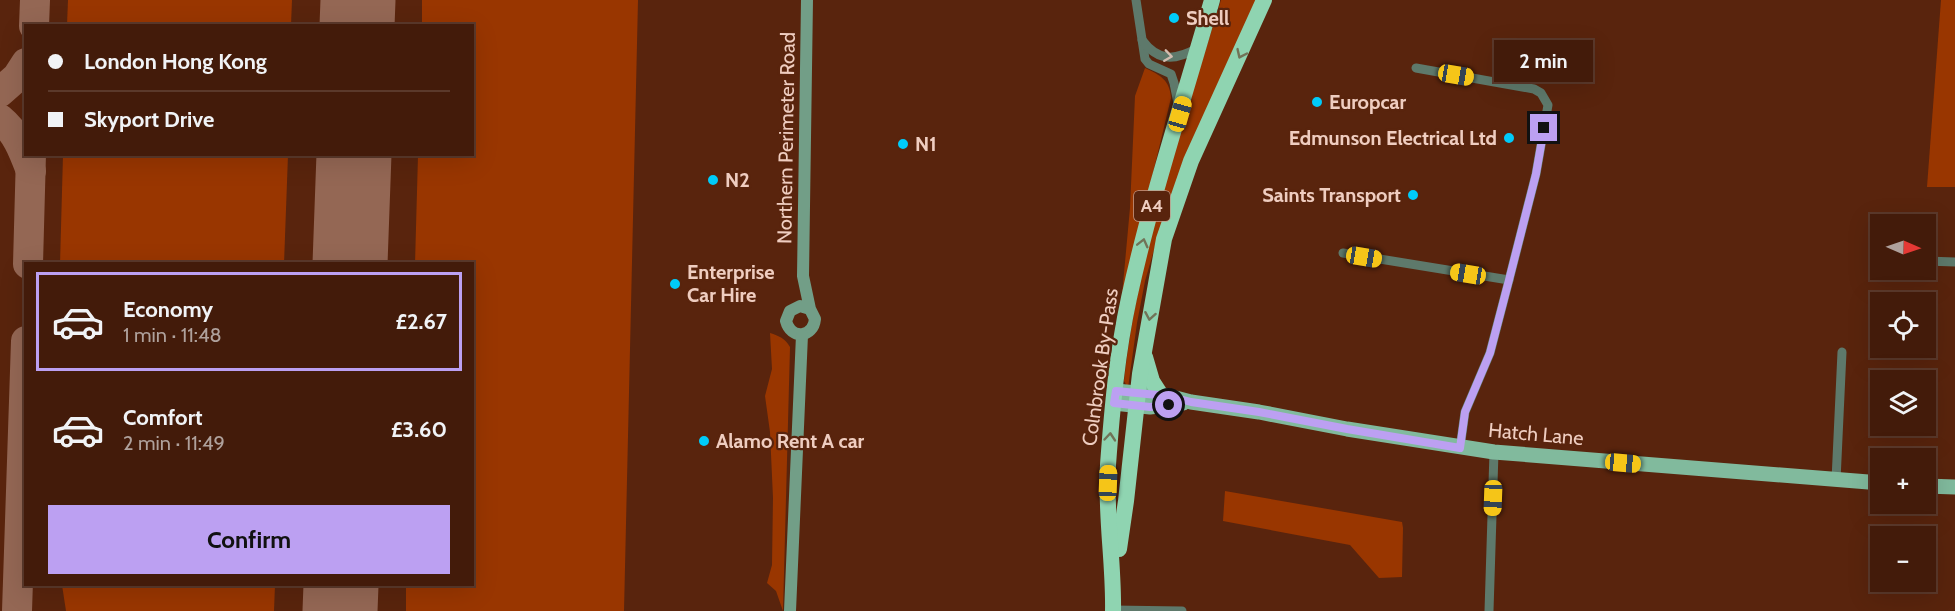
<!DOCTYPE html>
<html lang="en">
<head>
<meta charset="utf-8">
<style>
	body { margin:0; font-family:Cabin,sans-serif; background:#4a2413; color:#f1f3f6; height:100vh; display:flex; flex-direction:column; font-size:22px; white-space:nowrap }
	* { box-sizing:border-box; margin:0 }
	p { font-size:20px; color:#afa19c }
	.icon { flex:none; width:33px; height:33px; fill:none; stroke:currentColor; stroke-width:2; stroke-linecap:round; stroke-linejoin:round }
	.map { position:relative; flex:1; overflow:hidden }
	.panel { position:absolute; left:24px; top:262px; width:450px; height:324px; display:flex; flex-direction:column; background:#431b0a; border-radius:0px; box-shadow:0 6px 24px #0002,0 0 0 2px #5b392b }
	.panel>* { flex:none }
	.top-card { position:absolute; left:24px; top:24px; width:450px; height:132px; border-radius:0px; box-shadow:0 6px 24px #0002,0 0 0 2px #5b392b; display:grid; align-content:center; height:132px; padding:0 24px; background:#431b0a }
	.needle { width:39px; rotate:92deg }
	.buttons { position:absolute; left:1870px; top:214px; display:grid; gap:12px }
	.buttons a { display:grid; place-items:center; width:66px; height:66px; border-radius:0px; background:#431b0a; box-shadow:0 6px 24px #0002,0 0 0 2px #5b392b; font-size:30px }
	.end { position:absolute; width:27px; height:27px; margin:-14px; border:8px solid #bca0f2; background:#111; box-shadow:0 0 0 3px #111 }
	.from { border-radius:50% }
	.bubble { position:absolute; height:42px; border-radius:0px; background:#431b0a; box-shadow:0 6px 24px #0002,0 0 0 2px #5b392b; font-size:20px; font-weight:700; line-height:42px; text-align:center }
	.car { position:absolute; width:18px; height:36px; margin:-18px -9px; border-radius:8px; box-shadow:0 0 4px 2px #0007; background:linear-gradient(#f5c518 24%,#345 0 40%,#f5c518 0 76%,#345 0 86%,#f5c518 0) }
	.top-card b { display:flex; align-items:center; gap:21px; height:57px; font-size:22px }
	.top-card b+b { border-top:2px solid #5b392b }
	.top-card i { width:15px; height:15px; background:#f1f3f6 }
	ul { padding:10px 0 0; list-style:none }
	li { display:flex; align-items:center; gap:18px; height:99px; margin:0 12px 9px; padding:0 12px; border:3px solid transparent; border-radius:0px }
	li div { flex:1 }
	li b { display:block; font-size:22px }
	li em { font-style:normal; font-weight:700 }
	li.active { border-color:#bca0f2 }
	li>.icon { width:54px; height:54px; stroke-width:1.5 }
	.button { display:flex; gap:12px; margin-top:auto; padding:12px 24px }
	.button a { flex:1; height:69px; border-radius:0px; background:#bca0f2; color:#111; font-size:24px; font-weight:700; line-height:69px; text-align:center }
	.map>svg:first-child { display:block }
	.green { fill:#993600 }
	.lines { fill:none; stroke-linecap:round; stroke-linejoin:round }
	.taxiway { stroke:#946754; stroke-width:30 }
	.runway { stroke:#946754; stroke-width:75 }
	.street { stroke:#5e796b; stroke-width:9 }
	.secondary { stroke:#729e87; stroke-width:12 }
	.primary { stroke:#81ba9d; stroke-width:15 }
	.highway { stroke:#8fd4b1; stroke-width:16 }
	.oneway { stroke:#717357 }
	.oneway2 { stroke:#d2bcaf }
	.route { stroke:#bca0f2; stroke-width:8 }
	.poi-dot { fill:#00cbf9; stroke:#59240d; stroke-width:2 }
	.labels { text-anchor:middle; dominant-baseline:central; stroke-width:4.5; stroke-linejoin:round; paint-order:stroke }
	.shield { fill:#59240d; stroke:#c29a8a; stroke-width:1.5 }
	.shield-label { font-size:18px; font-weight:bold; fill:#efcdc0 }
	.poi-label { font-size:20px; font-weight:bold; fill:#efcdc0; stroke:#59240d; text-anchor:start }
	.street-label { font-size:20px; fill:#efcdc0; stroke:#59240d }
</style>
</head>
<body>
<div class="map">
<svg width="1955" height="611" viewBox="0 0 1955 611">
	<rect width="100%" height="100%" fill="#59240d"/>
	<g class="green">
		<polygon points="68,0 292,0 291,25 67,25"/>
		<polygon points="422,0 638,0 624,611 406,611 406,585 472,585 472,264 415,264 418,155 472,154 472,26 422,25"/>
		<path d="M1221,0H1257L1158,236L1145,281L1137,323L1128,388L1124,381C1138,251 1183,125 1221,0Z"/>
		<polygon points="1941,0 1955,0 1955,187 1927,187"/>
		<path d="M1145,68C1160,75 1170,80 1171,98L1121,306L1130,208L1135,96Z"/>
		<polygon points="63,155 288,155 284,264 60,264"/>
		<path d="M770,333C779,336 785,338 790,347L783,611L776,591L767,583L772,565L773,498L770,432L765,396L772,369Z"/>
		<polygon points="1225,491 1402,522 1403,528 1402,577 1379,578 1350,545 1223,521"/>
		<polygon points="62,585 275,585 274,611 66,611"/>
	</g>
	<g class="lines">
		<g class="taxiway">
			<polyline points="34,26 35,0"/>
			<polyline points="0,92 17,77 26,63"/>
			<path d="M0,119C17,133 23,150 31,171"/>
			<polyline points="28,264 31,154"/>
			<polyline points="17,611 26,341"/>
		</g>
		<g class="runway">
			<polyline points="357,26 358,0"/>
			<polyline points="350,264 354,154"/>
			<polyline points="340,611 341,585"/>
		</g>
		<g class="street">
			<polyline points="1136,0 1145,59 1149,64 1171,74 1174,83 1178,103"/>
			<path d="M1142,40C1159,63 1176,60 1198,48"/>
			<polyline points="1416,68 1534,89 1541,93 1548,105 1536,174 1509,280 1490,353 1465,412 1460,448"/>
			<polyline points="1343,253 1509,280"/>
			<polyline points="1926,261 1955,262"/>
			<polyline points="1836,480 1842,352"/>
			<polyline points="1113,610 1182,611"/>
			<polyline points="1489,611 1494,452"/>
		</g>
		<g class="secondary">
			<path d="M807,0L803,276L810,309L815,319C813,338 791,340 786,321L790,311L800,306L810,309"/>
			<polyline points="790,611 802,335"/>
		</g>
		<g class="primary">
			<polyline points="1116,391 1168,396 1191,402 1259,412 1347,429 1494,452 1881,483"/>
			<polyline points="1114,403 1150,407 1183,403"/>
			<polyline points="1926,486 1955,487"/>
		</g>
		<g class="highway">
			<polyline points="1145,357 1152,381 1161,395"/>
			<polyline points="1119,549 1126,501 1140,374 1164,239 1191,161 1264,0"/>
			<path d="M1113,611C1114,563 1105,514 1108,465C1112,410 1117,353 1129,298C1151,197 1184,99 1212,0"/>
		</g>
	</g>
	<defs><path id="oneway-chevron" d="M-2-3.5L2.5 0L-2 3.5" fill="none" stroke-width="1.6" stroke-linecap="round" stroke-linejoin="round" transform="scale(1.5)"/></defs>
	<g class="oneway">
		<use href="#oneway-chevron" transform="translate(1241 54) rotate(115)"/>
		<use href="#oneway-chevron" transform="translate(1143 243) rotate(-76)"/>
		<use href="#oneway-chevron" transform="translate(1150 316) rotate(100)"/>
		<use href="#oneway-chevron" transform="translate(1110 437) rotate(-85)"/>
	</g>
	<use class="oneway2" href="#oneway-chevron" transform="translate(1168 56) rotate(8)"/>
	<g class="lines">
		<polyline class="route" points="1169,405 1150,407 1114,403 1116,391 1168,396 1191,402 1259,412 1347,429 1460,448 1465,412 1490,353 1509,280 1536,174 1544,128"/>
	</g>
	<g class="poi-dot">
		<circle cx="1174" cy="18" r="6"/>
		<circle cx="1317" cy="102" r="6"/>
		<circle cx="1509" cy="138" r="6"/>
		<circle cx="903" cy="144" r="6"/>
		<circle cx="713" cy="180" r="6"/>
		<circle cx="1413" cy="195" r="6"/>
		<circle cx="675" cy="284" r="6"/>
		<circle cx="704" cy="441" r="6"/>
	</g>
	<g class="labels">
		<rect class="shield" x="1134" y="191" width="36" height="30" rx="4.5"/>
		<g class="shield-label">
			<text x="1152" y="206">A4</text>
		</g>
		<g class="poi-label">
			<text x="1186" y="18">Shell</text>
			<text x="1329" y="102">Europcar</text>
			<text x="1497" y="138" text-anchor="end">Edmunson Electrical Ltd</text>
			<text x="915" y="144">N1</text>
			<text x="725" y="180">N2</text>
			<text x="1401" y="195" text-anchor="end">Saints Transport</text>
			<text x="687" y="272">Enterprise<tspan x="687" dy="23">Car Hire</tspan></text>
			<text x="716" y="441">Alamo Rent A car</text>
		</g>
		<g class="street-label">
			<text transform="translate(786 138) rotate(-89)">Northern Perimeter Road</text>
			<text transform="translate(1100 367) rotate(-82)">Colnbrook By-Pass</text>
			<text transform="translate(1536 434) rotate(5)">Hatch Lane</text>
		</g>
	</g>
</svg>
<div class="buttons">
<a><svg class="needle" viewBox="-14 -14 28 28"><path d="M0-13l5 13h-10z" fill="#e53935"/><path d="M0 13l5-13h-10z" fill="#afa19c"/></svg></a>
<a><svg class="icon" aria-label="locate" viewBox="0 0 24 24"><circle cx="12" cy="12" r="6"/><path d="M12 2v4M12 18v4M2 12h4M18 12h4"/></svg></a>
<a><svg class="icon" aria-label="layers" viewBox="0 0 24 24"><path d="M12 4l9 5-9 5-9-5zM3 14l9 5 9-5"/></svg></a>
<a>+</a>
<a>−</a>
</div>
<i class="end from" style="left:1169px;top:405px"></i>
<i class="end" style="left:1544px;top:128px"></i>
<div class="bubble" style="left:1494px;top:40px;width:99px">2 min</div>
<i class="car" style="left:1456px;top:75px;rotate:100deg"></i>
<i class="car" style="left:1180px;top:114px;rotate:16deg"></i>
<i class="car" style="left:1364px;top:257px;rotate:99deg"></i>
<i class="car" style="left:1468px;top:274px;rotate:279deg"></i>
<i class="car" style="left:1623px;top:463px;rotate:95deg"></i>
<i class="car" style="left:1108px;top:483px;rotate:2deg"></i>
<i class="car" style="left:1493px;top:498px;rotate:182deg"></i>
<div class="top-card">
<b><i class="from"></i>London Hong Kong</b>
<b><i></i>Skyport Drive</b>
</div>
<section class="panel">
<ul>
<li class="active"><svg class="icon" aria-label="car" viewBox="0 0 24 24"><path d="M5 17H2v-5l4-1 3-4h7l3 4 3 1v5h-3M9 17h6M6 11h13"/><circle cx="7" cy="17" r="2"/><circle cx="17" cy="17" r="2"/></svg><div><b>Economy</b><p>1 min · 11:48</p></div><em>£2.67</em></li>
<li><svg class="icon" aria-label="car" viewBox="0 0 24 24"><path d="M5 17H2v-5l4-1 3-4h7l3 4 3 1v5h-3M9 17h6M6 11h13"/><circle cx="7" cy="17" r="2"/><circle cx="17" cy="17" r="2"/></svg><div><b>Comfort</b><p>2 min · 11:49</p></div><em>£3.60</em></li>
</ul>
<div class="button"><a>Confirm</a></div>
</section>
</div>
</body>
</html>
